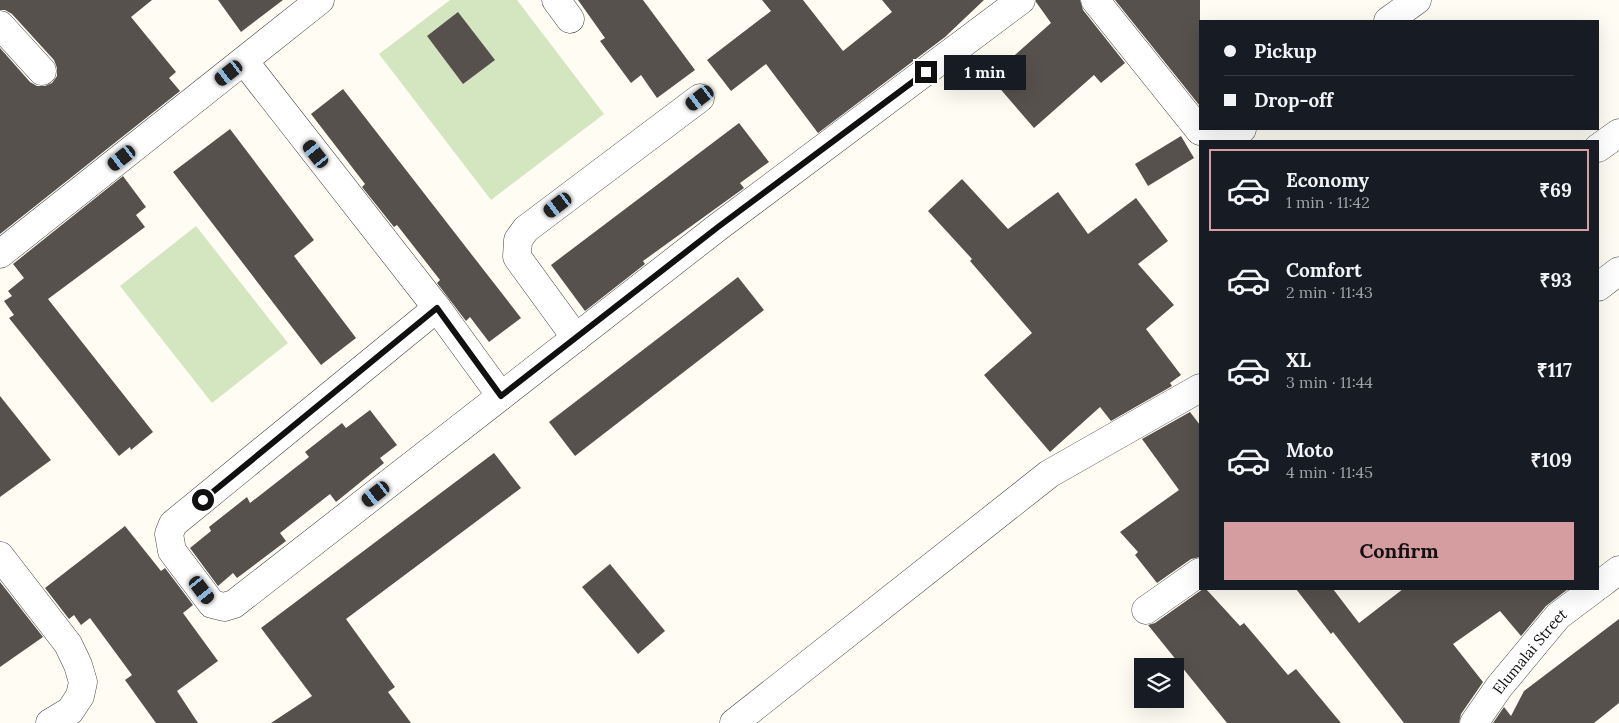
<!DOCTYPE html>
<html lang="en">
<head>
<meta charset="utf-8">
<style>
	body { margin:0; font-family:Lora,serif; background:#242831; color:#f1f3f6; height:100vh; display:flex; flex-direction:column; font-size:19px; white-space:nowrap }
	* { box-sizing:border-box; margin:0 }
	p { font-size:16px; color:#9ea1a6 }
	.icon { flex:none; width:28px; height:28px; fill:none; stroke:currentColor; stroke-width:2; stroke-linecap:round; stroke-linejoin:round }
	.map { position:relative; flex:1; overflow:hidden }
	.drawer { position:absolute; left:1199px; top:140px; width:400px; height:450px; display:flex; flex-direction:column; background:#171b24; border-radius:0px; box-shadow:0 5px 20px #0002 }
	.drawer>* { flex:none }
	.hud { position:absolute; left:1199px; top:20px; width:400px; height:110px; border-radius:0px; box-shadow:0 5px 20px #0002; display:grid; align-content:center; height:110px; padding:0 25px; background:#171b24 }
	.controls { position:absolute; left:1134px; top:658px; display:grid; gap:10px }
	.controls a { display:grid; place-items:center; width:50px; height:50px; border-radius:0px; background:#171b24; box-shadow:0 5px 20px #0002; font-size:25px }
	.end { position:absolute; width:22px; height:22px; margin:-11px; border:6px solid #101010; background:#fff; box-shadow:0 0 0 2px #fff }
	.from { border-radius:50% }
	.bubble { position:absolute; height:35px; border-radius:0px; background:#171b24; box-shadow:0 5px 20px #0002; font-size:16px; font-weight:700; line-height:35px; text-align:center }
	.car { position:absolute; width:15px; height:30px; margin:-15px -8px; border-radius:6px; box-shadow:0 0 4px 1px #0007; background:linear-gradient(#222 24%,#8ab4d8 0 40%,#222 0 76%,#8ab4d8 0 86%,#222 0) }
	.hud b { display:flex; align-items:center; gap:18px; height:48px; font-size:19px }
	.hud b+b { border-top:1px solid #363941 }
	.hud i { width:12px; height:12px; background:#f1f3f6 }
	ul { padding:9px 0 0; list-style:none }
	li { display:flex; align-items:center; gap:15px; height:82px; margin:0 10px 8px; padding:0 15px; border:2px solid transparent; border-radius:0px }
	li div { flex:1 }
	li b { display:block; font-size:19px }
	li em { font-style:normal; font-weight:700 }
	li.active { border-color:#d69da1 }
	li>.icon { width:45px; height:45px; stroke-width:1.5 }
	.button { display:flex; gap:10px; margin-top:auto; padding:10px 25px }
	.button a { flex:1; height:58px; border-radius:0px; background:#d69da1; color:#111; font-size:20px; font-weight:700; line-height:58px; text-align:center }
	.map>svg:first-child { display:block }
	.green { fill:#d4e6bf }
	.building { fill:#57514d }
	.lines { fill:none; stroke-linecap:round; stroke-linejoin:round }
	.minor-casing { stroke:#434343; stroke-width:29 }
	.minor { stroke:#fff; stroke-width:28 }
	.route { stroke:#101010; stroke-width:6 }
	.labels { text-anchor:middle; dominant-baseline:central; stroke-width:5; stroke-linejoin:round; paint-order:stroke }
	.street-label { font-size:15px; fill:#101010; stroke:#fff }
</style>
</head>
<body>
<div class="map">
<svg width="1619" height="723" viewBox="0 0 1619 723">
	<rect width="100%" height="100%" fill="#fefcf3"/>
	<g class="green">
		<polygon points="450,0 517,0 604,114 491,200 379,54"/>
		<polygon points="196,226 288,343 212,403 120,286"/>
	</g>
	<g class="building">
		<polygon points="0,0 152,0 131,17 176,72 169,78 180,91 0,234 0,48 30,82 37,86 45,86 52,83 57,76 57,68 54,60 12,14 5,10 0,10"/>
		<polygon points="218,0 283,0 241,32"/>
		<polygon points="578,0 643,0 695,70 657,98 641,75 631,83 600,41 605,38"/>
		<polygon points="762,0 803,0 843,51 892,12 882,0 984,0 945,37 818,133 766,64 731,91 707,60 771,11"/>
		<polygon points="1036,0 1080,0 1083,10 1125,63 1101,83 1094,75 1034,128 990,77 1051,23 1036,2"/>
		<polygon points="1115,0 1200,0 1200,106"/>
		<polygon points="458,12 495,60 463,84 427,36"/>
		<polygon points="343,89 521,318 489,342 470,317 466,321 437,283 440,280 397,225 394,227 362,187 365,184 311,114"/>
		<polygon points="739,123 769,162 740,183 744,188 643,261 645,264 585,311 551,265"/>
		<polygon points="230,129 314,240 294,256 356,338 321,365 173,172"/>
		<polygon points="1181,136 1194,158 1148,186 1135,164"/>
		<polygon points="123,176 146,207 136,215 145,227 48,299 153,432 131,450 130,447 119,456 9,318 14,315 4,301 12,296 8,291 24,278 13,264"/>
		<polygon points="962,179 1008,229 1058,192 1088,234 1136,198 1168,241 1138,264 1174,305 1146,329 1181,375 1170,383 1172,386 1111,421 1100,407 1050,452 984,375 1032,333 970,261 972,259 928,211"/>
		<polygon points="738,277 764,310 575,456 549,422"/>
		<polygon points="0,396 51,460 0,497"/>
		<polygon points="370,410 397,445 380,458 384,463 336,502 330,494 280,533 286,541 237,578 233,573 218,586 190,548 211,531 209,527 247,497 250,503 309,457 305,452 342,423 346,428"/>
		<polygon points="1190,412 1200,425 1200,557 1191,559 1157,583 1135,555 1138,552 1120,532 1179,490 1142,439"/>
		<polygon points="494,453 521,488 346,619 395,687 388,692 411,723 271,723 312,696 261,628"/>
		<polygon points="125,526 161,571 165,568 193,605 183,613 218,661 177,691 198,723 156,723 125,680 132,675 90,618 81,625 74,615 69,619 45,588"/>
		<polygon points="610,564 665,631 638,654 582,587"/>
		<polygon points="0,582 43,637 0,667"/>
		<polygon points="1203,589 1206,589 1240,626 1244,623 1288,675 1296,669 1341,723 1227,723 1148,625 1155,623"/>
		<polygon points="1296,589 1333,589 1359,623 1403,589 1568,589 1546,606 1521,636 1500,611 1453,644 1483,682 1461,714 1459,723 1404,723 1333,632 1331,634"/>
		<polygon points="1619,619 1619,703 1594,723 1493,723 1504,707 1511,716 1524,691"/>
	</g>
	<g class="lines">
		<g class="minor-casing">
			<g id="minor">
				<polyline points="556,0 570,19"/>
				<polyline points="1095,0 1200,131 1231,137 1242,129"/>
				<polyline points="1388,21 1417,0"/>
				<polyline points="0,25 42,71"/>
				<polyline points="244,61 437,308 501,396"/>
				<polyline points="1598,148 1619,133"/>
				<polyline points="0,254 320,0"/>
				<polyline points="1598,287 1619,271"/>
				<polyline points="437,308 173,524 169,534 172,551 212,604 224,607 234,604 718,227 1021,0"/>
				<polyline points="576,338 517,257 518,240 526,229 700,98"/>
				<polyline points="0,556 68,644 78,665 83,682 80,696 70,711 50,723"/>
				<polyline points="1598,586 1619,570"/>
				<polyline points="1146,610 1200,572"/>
				<polyline points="734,723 1049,474 1200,388"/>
				<path id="s1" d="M1474,723L1499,687L1558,616L1594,589"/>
			</g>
		</g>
		<use href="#minor" class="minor"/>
	</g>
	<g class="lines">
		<polyline class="route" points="203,500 437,308 501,396 718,227 926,72"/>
	</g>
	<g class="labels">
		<g class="street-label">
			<text stroke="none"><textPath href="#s1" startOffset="91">Elumalai Street</textPath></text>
		</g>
	</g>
</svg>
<div class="controls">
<a><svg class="icon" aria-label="layers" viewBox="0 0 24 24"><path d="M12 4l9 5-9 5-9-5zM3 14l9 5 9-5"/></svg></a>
</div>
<i class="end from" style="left:203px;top:500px"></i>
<i class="end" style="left:926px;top:72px"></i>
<div class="bubble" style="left:944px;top:55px;width:82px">1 min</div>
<i class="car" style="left:229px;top:73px;rotate:232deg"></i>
<i class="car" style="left:700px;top:98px;rotate:233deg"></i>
<i class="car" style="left:316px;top:154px;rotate:322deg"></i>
<i class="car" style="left:122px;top:158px;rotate:232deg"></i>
<i class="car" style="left:558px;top:205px;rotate:233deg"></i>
<i class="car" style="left:376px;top:494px;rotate:232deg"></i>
<i class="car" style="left:202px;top:590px;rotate:143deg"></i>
<div class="hud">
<b><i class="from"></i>Pickup</b>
<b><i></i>Drop-off</b>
</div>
<section class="drawer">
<ul>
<li class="active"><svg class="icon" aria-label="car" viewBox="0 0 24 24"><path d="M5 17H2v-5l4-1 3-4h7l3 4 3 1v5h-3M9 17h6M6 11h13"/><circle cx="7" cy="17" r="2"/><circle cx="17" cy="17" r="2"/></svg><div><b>Economy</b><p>1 min · 11:42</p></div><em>₹69</em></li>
<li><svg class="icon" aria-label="car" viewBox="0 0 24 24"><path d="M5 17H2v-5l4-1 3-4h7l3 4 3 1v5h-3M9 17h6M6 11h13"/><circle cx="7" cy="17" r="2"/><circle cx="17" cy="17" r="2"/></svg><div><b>Comfort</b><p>2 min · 11:43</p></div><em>₹93</em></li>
<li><svg class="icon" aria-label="car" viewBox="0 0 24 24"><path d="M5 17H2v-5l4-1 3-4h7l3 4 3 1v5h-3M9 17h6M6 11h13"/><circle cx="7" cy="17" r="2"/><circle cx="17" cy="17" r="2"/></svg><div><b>XL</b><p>3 min · 11:44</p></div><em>₹117</em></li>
<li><svg class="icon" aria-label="car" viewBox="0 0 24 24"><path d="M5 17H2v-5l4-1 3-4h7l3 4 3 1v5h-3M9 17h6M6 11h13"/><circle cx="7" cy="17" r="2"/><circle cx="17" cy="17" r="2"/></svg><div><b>Moto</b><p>4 min · 11:45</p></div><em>₹109</em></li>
</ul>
<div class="button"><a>Confirm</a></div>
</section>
</div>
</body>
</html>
